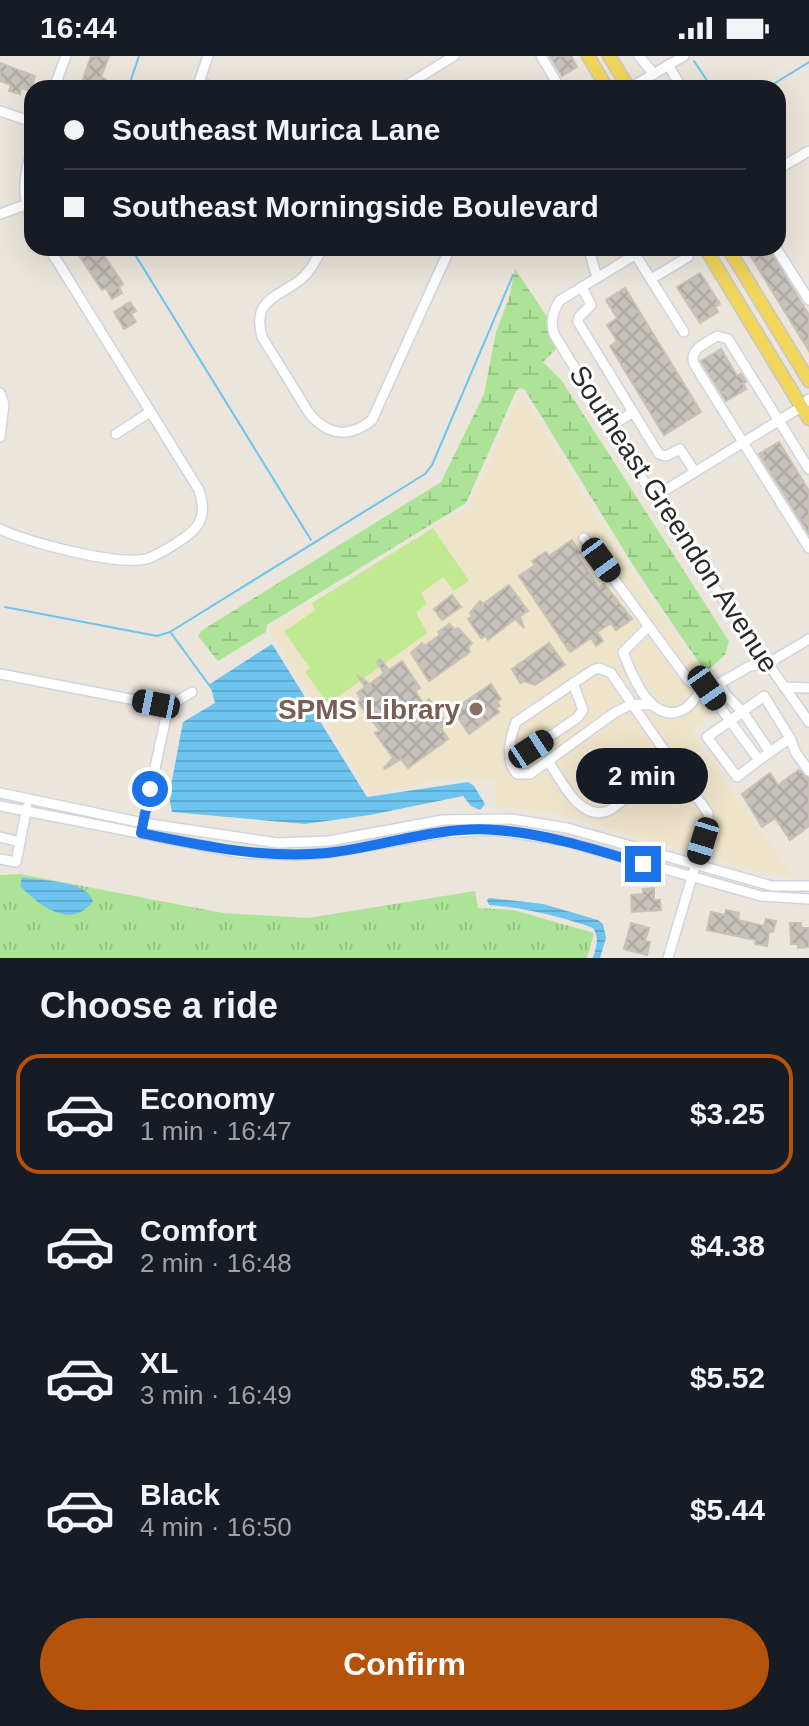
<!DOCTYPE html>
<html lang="en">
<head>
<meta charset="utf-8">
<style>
	body { margin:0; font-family:Helvetica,sans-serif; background:#242831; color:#f1f3f6; height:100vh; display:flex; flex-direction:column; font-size:30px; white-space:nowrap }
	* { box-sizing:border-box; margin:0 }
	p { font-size:26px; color:#9ea1a6 }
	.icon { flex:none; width:44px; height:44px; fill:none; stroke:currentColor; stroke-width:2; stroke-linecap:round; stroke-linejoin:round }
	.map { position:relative; height:902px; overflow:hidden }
	.sheet { display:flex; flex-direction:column; background:#171b24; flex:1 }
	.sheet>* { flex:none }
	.top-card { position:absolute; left:24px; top:24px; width:762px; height:176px; border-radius:24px; box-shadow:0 8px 32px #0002; display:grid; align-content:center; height:176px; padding:0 40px; background:#171b24 }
	.end { position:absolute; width:36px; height:36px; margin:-18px; border:10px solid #1a73e8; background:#fff; box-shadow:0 0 0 4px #fff }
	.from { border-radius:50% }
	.bubble { position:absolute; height:56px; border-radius:28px; background:#171b24; box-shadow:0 8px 32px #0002; font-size:26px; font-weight:700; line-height:56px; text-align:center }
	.car { position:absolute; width:24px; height:48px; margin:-24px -12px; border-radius:10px; box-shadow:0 0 6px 2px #0007; background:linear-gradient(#222 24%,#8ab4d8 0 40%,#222 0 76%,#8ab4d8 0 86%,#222 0) }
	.top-card b { display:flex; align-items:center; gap:28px; height:76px; font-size:30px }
	.top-card b+b { border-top:2px solid #363941 }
	.top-card i { width:20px; height:20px; background:#f1f3f6 }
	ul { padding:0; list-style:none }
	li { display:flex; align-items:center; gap:24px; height:120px; margin:0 16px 12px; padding:0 24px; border:4px solid transparent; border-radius:24px }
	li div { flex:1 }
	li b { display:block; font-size:30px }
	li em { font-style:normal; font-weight:700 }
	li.on { border-color:#b45309 }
	li>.icon { width:72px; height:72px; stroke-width:1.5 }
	h2 { padding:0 40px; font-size:36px; line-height:96px }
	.button { display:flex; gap:16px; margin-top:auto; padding:16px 40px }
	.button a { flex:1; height:92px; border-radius:48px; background:#b45309; color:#fff; font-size:32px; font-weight:700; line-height:92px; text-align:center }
	.status { display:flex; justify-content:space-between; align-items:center; height:56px; padding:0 40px; background:#171b24; direction:ltr }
	.status svg { height:22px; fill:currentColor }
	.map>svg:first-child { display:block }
	.education { fill:#eee4ca }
	.grass { fill:url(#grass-tufts) }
	.wetland { fill:url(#wetland-marsh) }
	.pitch { fill:#c0ea92 }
	.water { fill:url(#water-rules) }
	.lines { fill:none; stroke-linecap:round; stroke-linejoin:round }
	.stream { stroke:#6dc5ef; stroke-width:2 }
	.building { fill:url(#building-cross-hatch); stroke:#c7c1b5; stroke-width:2 }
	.minor-casing { stroke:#d0d3e2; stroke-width:12 }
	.major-casing { stroke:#c7c7c7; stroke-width:15 }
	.minor { stroke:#fff; stroke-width:9 }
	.major { stroke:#f1d65b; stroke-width:12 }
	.route { stroke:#1a73e8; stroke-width:10 }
	.education-dot { fill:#8d6e63; stroke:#fff; stroke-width:3 }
	.labels { text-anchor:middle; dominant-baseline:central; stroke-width:6; stroke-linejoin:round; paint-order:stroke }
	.street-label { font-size:28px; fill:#292929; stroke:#fff }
	.education-label { font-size:28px; font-weight:bold; fill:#785e54; stroke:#fff; text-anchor:end }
</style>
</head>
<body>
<div class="status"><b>16:44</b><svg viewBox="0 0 49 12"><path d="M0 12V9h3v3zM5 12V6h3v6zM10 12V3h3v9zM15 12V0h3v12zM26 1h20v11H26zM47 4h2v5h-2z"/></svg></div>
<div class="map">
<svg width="809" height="902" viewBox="0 0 809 902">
	<defs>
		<pattern id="grass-tufts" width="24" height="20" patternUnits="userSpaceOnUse" patternTransform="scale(2)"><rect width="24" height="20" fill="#ade397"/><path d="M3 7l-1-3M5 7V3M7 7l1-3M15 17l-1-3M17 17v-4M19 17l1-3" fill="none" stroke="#95c382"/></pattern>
		<pattern id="wetland-marsh" width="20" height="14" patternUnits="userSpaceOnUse" patternTransform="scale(2)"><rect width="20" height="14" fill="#ade397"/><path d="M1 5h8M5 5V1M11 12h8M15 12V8" fill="none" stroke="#95c382"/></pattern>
		<pattern id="water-rules" width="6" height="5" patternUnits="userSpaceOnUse" patternTransform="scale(2)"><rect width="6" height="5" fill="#6dc5ef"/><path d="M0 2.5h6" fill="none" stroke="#5ea9cd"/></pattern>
		<pattern id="building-cross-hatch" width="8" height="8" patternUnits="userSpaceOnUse" patternTransform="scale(2)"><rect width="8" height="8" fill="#c7c2bb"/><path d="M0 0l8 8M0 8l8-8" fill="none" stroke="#aba7a1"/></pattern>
	</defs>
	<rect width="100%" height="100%" fill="#ece5db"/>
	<polygon class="education" points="521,336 627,510 724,650 690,675 793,820 764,817 560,758 496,750 497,722 436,724 370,738 269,573 469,450"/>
	<polygon class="grass" points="20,818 223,857 308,862 475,835 478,852 513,854 594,877 587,902 0,902 0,819"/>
	<polygon class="wetland" points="515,213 548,262 550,279 557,292 543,306 562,325 729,585 725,599 709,613 702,611 638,517 525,334 521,332 516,335 466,447 267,569 266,576 218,605 198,580 201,575 441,426 484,338 496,276 509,242"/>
	<polygon class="pitch" points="433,472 469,525 454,535 443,521 421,537 427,548 416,556 427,577 328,648 305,616 310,612 284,576 315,554 312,547"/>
	<g class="water">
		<polygon points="272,588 367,741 468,726 474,730 485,748 480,754 471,750 463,740 370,759 305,768 172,756 169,740 183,666 215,647 210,628"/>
		<path d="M22,821C43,826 85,823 93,845C71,875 39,849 20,830Z"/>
		<path d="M489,842L543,848L598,864L603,868L606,882L600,902H593C596,891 600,882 593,872C559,860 525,852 489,849L487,844Z"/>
	</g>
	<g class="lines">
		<g class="stream">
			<polyline points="694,5 712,32"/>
			<polyline points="128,32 139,0"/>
			<polyline points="767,32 809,6"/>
			<polyline points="131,192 311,484"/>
			<polyline points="5,551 157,580 170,576 425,418 432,409 513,219"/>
			<polyline points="171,577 212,633"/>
		</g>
	</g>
	<g class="building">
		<polygon points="91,0 109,0 101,21 106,23 103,32 80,32"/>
		<polygon points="550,0 571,0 577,11 562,20"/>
		<polygon points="0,7 35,20 31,35 21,32 20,38 9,35 11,29 0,25"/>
		<polygon points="74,192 99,192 123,228 119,231 122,237 112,243 106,232 102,234"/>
		<polygon points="760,192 768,192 809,259 809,295 750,199"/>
		<polygon points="700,217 720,248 715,251 718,256 700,267 677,231"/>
		<polygon points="625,232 701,356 664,379 610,290 617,285 607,269 617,262 606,244"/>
		<polygon points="130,246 136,255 131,258 136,266 124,273 114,256"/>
		<polygon points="721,293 737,320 741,318 746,326 743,327 746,333 726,345 701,305"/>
		<polygon points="779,386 809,435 809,478 759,398"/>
		<polygon points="572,484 580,497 577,499 599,532 604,528 632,563 616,574 611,567 597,576 603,585 596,590 591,582 570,596 519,520 535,509 532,505 546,496 549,500"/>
		<polygon points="509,529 528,555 520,560 524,572 515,563 488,584 486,580 481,582 468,563 472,561 470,557 480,545 483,548"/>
		<polygon points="452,539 461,551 442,564 434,553"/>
		<polygon points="449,568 455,574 458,572 472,587 468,592 470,596 429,625 411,597 422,587 424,590 440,579 438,576"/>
		<polygon points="549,587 565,609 535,629 524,625 520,627 512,613"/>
		<polygon points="380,603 389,614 402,605 420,632 415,635 423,647 429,643 446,667 441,672 448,683 408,712 401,703 385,713 384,712 393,702 375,677 380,675 358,647 361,643 357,637 365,631 357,619 370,628 384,617 377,606"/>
		<polygon points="491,628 501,643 497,646 500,650 496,652 499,656 469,678 453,654"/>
		<polygon points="799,714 809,722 809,770 790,784 775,762 762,771 742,738 770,717 778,729"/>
		<polygon points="654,832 654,844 660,844 661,854 632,856 631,839 643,838 643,833"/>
		<polygon points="726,854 739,857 738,864 764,870 766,863 776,865 773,876 769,875 767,890 755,888 756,884 707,874 711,856 725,859"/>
		<polygon points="631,867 649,872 645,885 650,886 647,899 624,893"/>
		<polygon points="790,867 801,867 801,872 809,872 809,891 798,892 798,888 791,888"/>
	</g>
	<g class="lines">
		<g class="minor-casing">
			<g id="minor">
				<polyline points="541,0 560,32"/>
				<polyline points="639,0 654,18"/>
				<polyline points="668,9 682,32"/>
				<polyline points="199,26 216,32"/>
				<polyline points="54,32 66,0"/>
				<polyline points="197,32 208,0"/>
				<polyline points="402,32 454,0"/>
				<polyline points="630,32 684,0"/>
				<polyline points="0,55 32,66"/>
				<path d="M32,94C24,119 21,140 32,165"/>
				<polyline points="778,113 809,95"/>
				<polyline points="0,158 25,149"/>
				<path d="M322,192C316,204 311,215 300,224C276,242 252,244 262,281L309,357C327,379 349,383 372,364L450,192"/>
				<path d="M587,192C593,201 592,211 598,221"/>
				<path d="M646,192L559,245C553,257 550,265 554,278L672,471L809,666"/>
				<polyline points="776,192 809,244"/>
				<polyline points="635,198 684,276"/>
				<polyline points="651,223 688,201"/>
				<polyline points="582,231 591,249 579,261 578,266 633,356 610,371"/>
				<polyline points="0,337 4,348 0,381"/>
				<polyline points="633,356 659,398 666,400 680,393 695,416"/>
				<polyline points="116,378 150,356"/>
				<path d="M809,413L728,283L717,280C705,288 689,293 694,308L809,492"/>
				<polyline points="654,441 801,351 809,343"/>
				<path d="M0,473C28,486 116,510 146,503C159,499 172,490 184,482C203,469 206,456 199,434L49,192"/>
				<polyline points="584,482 689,625 703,632 715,630 750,610 767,608 809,583"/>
				<path d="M649,570L623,596C632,619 652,673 686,652C692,648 698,638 703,632"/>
				<polyline points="0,618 156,648 163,654"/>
				<polyline points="719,628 726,639 743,656 770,696"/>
				<polyline points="784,631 809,632"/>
				<polyline points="707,632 730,665 707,681 737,721 759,704 730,665 764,640 790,682 759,704"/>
				<path d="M653,649L632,648L611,617L599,612L593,614L516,666C510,681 505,705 517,718H530L614,657L632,648L708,757V767L668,902"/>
				<polyline points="163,654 192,636"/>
				<polyline points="790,682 796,697 809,715"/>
				<polyline points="511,692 531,693 577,662 583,654 573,627"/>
				<path d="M548,705C562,725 581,768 610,754L673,707"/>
				<polyline points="0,737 143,767 278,787 329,785 443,764 511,763 567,772 772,830 809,830"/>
				<polyline points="0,750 241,797 296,799 327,797 441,777 493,774 565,785 761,840 809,843"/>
				<polyline points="142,772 166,661 163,654"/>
				<polyline points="0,781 20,786 16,806 0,803"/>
				<polyline points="20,786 27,751"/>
			</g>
		</g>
		<g class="major-casing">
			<g id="major">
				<polyline points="588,0 607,32"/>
				<polyline points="609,0 629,32"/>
				<polyline points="705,192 809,363"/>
				<polyline points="728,192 809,325"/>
			</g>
		</g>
		<use href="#minor" class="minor"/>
		<use href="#major" class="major"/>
	</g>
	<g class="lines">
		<path class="route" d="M150,733L141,777C203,790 263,803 327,797C383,791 439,769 496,774C547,778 594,793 643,808"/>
	</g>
	<circle class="education-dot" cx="476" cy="653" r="8"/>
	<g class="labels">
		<g class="street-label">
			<text transform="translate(674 463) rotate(57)">Southeast Greendon Avenue</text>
		</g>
		<g class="education-label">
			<text x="460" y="653">SPMS Library</text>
		</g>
	</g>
</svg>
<i class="end from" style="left:150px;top:733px"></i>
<i class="end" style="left:643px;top:808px"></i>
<div class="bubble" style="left:576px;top:692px;width:132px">2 min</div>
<i class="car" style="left:601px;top:504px;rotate:144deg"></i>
<i class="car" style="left:707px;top:632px;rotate:145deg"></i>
<i class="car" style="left:156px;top:648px;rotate:281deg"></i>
<i class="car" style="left:531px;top:693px;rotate:57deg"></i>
<i class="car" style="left:703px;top:785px;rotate:197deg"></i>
<div class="top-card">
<b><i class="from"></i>Southeast Murica Lane</b>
<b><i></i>Southeast Morningside Boulevard</b>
</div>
</div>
<section class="sheet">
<h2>Choose a ride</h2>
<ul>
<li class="on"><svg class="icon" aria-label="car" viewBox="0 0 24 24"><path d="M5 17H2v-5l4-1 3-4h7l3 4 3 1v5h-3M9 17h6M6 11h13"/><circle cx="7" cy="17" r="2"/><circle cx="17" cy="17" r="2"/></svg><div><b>Economy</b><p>1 min · 16:47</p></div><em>$3.25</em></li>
<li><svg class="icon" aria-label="car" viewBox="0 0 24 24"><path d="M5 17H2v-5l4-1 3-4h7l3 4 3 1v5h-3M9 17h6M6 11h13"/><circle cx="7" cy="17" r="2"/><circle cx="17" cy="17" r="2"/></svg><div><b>Comfort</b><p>2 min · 16:48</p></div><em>$4.38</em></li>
<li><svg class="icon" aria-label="car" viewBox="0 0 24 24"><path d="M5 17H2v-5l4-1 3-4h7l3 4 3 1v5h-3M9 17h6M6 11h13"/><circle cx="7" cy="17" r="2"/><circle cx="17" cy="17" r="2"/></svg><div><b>XL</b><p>3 min · 16:49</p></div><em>$5.52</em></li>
<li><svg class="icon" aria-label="car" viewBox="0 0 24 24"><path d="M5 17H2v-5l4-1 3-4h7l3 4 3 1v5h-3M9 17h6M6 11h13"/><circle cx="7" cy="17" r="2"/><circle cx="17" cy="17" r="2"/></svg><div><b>Black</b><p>4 min · 16:50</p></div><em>$5.44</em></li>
</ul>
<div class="button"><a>Confirm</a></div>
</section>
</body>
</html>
